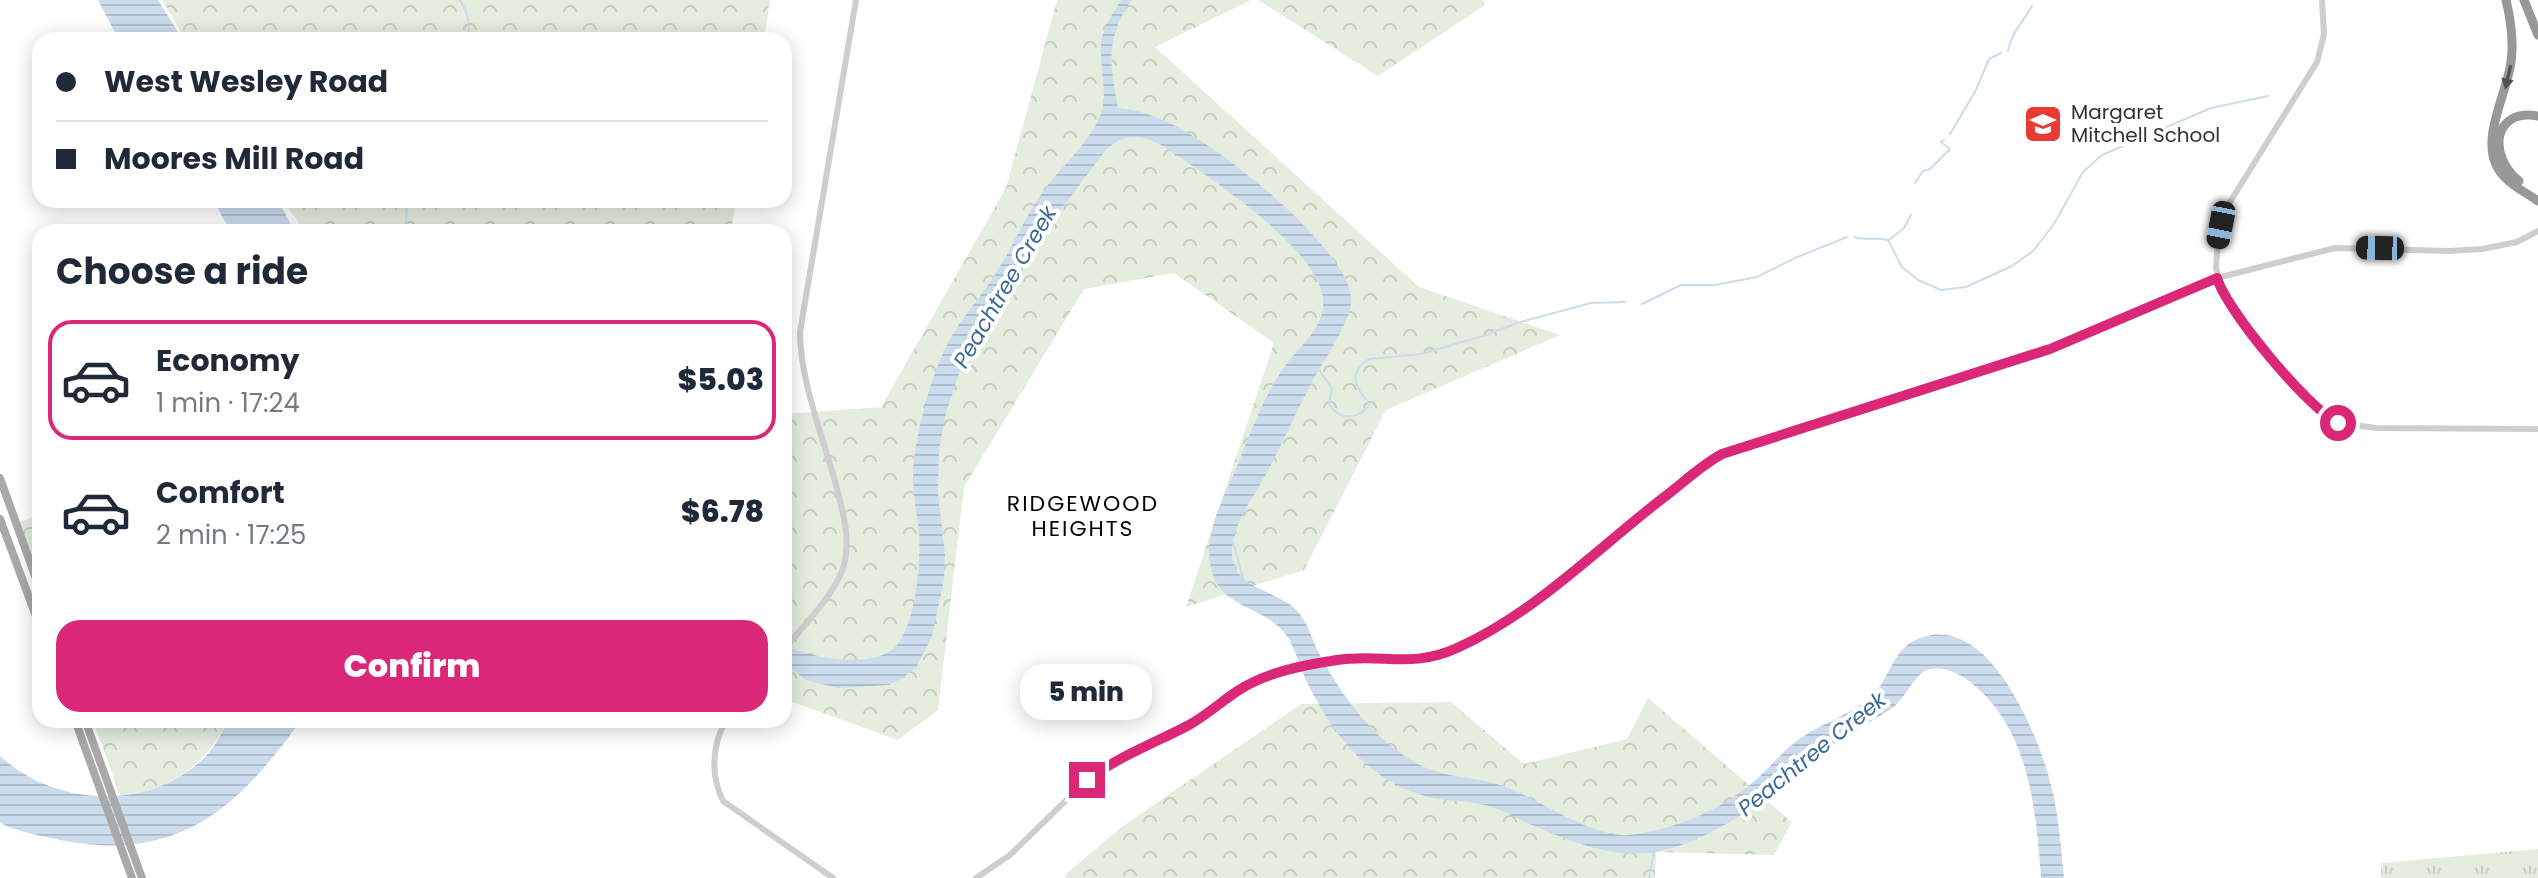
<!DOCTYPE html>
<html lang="en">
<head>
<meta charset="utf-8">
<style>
	body { margin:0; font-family:Poppins,sans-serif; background:#f6f6f7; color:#1f2937; height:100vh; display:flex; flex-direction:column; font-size:30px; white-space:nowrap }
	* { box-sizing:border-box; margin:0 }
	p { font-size:26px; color:#747a83 }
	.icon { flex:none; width:44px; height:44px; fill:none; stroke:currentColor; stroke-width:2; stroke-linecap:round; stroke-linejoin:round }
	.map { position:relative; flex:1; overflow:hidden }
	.side { position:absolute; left:32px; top:224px; width:760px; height:504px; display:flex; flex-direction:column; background:#fff; border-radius:24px; box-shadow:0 4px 20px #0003 }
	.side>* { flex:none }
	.guide { position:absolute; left:32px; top:32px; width:760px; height:176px; border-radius:24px; box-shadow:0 4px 20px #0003; display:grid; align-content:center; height:176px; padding:0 24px; background:#fff }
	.end { position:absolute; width:36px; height:36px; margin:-18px; border:10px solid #db2777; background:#fff; box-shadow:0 0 0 4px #fff }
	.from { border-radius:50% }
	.bubble { position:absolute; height:56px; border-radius:24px; background:#fff; box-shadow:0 4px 20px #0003; font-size:26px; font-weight:800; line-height:56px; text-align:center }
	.car { position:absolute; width:24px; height:48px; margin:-24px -12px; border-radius:10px; box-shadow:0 0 6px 2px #0007; background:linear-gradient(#222 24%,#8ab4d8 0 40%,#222 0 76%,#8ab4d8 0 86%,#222 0) }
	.guide b { display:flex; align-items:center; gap:28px; height:76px; font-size:30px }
	.guide b+b { border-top:2px solid #e0e1e3 }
	.guide i { width:20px; height:20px; background:#1f2937 }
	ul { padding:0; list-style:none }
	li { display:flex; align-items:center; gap:24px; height:120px; margin:0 16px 12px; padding:0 8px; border:4px solid transparent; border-radius:24px }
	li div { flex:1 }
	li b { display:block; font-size:30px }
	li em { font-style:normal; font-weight:800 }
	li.on { border-color:#db2777 }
	li>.icon { width:72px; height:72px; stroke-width:1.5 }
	h2 { padding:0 24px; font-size:36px; line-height:96px }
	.primary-button { display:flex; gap:16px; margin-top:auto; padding:16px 24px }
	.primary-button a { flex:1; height:92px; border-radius:24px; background:#db2777; color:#fff; font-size:32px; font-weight:800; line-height:92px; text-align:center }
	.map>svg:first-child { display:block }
	.grass { fill:url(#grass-tufts) }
	.forest { fill:url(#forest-crowns) }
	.water { fill:url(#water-rules) }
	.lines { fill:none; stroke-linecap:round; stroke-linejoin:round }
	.stream { stroke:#cbdced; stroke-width:2 }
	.minor { stroke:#cecece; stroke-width:6 }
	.major { stroke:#a9a9a9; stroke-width:8 }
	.highway { stroke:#989898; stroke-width:9 }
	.oneway { fill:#505050 }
	.route { stroke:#db2777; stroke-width:10 }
	.labels { text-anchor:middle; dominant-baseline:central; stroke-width:8; stroke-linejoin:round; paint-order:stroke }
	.poi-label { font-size:20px; fill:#313131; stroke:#fff; text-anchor:start }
	.water-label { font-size:22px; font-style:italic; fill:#3d6995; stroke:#fff }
	.neighbourhood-label { font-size:22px; letter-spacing:2px; fill:#000; stroke:#fff }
</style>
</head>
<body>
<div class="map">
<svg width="2538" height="878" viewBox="0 0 2538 878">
	<defs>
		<pattern id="grass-tufts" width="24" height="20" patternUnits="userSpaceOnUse" patternTransform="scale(2)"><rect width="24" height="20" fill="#e5eddf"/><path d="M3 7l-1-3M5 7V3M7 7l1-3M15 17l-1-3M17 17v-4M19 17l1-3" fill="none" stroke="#c5ccc0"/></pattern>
		<pattern id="forest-crowns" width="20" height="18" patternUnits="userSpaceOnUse" patternTransform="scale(2)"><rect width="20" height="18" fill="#e5eddf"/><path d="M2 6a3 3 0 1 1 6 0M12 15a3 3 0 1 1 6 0" fill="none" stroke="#c5ccc0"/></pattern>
		<pattern id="water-rules" width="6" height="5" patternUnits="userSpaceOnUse" patternTransform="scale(2)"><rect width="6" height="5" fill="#cbdced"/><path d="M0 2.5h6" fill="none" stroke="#afbdcc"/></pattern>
	</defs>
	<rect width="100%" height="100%" fill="#fff"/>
	<polygon class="grass" points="2538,849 2538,878 2381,878 2381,863"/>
	<g class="forest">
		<polygon points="162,0 770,0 764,40 186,40"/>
		<polygon points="1057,0 1251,0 1155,47 1419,287 1560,335 1386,410 1304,570 1186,607 1274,343 1174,273 1084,289 964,487 938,710 898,740 784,699 784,414 881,407 1006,188"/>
		<polygon points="1258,0 1483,0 1485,5 1378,76"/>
		<polygon points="282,200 736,200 731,232 302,232 297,220"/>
		<polygon points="40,514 40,582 15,524"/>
		<polygon points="1648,698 1792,822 1774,855 1656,852 1655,878 1066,878 1065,875 1123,826 1301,704 1451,702 1524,764 1627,739"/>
		<path d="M93,720H229C204,766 173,789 120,796Z"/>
	</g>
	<g class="water">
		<polygon points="98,0 158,0 183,40 119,40"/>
		<path d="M1121,0H1131C1105,40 1110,64 1118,108C1171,112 1224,156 1265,189C1290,210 1342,259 1350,291C1352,300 1351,310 1347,318C1339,339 1324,360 1313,380C1296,412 1282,445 1265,476C1252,499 1234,523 1232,550C1229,590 1280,589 1299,613C1309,625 1312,640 1319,653C1342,697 1375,742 1420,765C1447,779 1477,776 1506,787C1542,801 1582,831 1621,835C1632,836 1646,832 1657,830C1694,821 1731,803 1759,777C1772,765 1783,751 1798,740C1821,723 1854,714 1874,694C1888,679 1893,654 1910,643C1985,599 2040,737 2052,789C2059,818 2061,849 2064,878H2041C2036,808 2029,724 1966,679C1956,672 1938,664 1925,671C1914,676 1905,699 1891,709C1871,722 1850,732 1831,746C1778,787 1727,836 1660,851C1614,861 1567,840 1525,822C1512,816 1499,808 1485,805C1468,801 1450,801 1433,798C1372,785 1334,737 1308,684C1299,667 1295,643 1281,629C1258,605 1219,607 1211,568C1204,535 1220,505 1233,476C1250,436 1263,393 1291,358C1304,343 1321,328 1323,307C1329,258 1226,190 1190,164C1163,146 1134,121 1105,151L1062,208L1011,290L974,337L963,360L945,417L939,450L938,493L945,555L944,580L932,636L917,666L904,677L889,685L838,688L805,680L784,661V645C811,658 877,671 898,644C916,619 921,562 919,532C916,508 911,484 914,459C919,424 931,375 948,343C962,316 984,294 999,268C1015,242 1027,213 1045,189C1063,165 1088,144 1100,116C1110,93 1097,63 1102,38C1105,24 1114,12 1121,0Z"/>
		<polygon points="213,200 278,200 295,232 231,232"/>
		<path d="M229,720H301C239,807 180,862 65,841C44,836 20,833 0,823V756C55,806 145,812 202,760C214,749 221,734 229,720Z"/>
	</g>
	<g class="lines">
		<g class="stream">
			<path d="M460,0C468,14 471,24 468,40"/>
			<path d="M2008,51C2012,31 2022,24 2032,6"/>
			<polyline points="1950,134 1976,90 1989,59 2001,53"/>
			<polyline points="1915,183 1923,171 1930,169 1950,149 1941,142 1944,140"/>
			<polyline points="406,232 407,200"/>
			<path d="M1855,237C1864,241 1877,237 1888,240L1902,267L1918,280L1941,290L1966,287L2012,266L2033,251L2054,224L2083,172L2102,155L2211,108L2268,96"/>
			<polyline points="1889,240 1904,228 1911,215"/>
			<polyline points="1642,304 1681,285 1715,285 1757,277 1795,258 1847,237"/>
			<path d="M1319,370L1332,388L1329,404C1339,421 1358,420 1369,405C1367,397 1361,396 1358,388C1352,375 1358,364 1370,359L1421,354L1486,335L1517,323L1591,303L1625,302"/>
			<polyline points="1233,542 1243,578"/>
			<polyline points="1649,878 1654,852"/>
		</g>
		<g class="minor">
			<polyline points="2322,0 2324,34 2317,62 2225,210 2218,241 2216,268 2223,295 2299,390 2314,406 2338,423 2376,428 2538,429"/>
			<path d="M784,650C802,627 832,597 842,571C853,542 842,509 835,481C822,435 800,379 800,332L856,0"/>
			<path d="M726,720C712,745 710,775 723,801L833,878"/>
			<polyline points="976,878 1010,855 1087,780 1103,768 1191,724 1250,684 1285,671 1337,660 1418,660 1455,649 1486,634 1530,605 1641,515 1704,465 1722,454 2050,349 2217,278 2335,248 2449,251 2482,249 2517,242 2538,231"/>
		</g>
		<g class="major">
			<polyline points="0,478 40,590"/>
			<polyline points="0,519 40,627"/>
			<polyline points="75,720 132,878"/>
			<polyline points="85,720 142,878"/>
		</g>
		<g class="highway">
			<path d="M2506,0C2511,21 2514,41 2511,62C2507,94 2479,141 2499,170C2508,184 2525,192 2538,201"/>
			<polyline points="2524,0 2538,35"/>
			<path d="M2519,181C2488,156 2492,108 2538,116"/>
		</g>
	</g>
	<defs><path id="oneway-solid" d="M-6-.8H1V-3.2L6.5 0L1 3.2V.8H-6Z" transform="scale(2)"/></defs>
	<use class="oneway" href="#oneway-solid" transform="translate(2508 77) rotate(103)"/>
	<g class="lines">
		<path class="route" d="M1087,780C1119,756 1155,743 1189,725C1207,715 1222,701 1239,690C1267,672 1304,665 1337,660C1382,653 1411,669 1457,648C1535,613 1597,549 1663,498C1683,483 1700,466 1722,454L2050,349L2217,278C2227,311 2307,407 2338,423"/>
	</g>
	<defs>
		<g id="school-square" transform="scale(2)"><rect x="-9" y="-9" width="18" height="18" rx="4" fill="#e83933" stroke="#fff"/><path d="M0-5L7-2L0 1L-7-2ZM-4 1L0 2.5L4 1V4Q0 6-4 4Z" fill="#fff"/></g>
	</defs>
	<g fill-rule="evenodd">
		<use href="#school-square" x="2043" y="124"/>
	</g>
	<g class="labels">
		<g class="poi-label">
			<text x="2071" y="112">Margaret<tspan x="2071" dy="23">Mitchell School</tspan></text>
		</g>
		<g class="water-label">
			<text transform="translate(1005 287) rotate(-60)">Peachtree Creek</text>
			<text transform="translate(1812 754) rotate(-39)">Peachtree Creek</text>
		</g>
		<g class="neighbourhood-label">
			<text x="1083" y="503">RIDGEWOOD<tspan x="1083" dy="25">HEIGHTS</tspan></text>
		</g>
	</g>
</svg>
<i class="end from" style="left:2338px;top:423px"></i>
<i class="end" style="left:1087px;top:780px"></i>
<div class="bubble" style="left:1020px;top:664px;width:132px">5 min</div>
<i class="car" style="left:2221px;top:225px;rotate:191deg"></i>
<i class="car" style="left:2380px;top:248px;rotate:271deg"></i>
<div class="guide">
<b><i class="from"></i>West Wesley Road</b>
<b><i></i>Moores Mill Road</b>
</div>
<section class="side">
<h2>Choose a ride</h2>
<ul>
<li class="on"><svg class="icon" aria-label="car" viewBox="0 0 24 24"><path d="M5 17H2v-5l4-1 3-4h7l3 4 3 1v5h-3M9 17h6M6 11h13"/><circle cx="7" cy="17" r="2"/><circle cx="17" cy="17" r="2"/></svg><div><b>Economy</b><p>1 min · 17:24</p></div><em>$5.03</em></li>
<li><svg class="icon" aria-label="car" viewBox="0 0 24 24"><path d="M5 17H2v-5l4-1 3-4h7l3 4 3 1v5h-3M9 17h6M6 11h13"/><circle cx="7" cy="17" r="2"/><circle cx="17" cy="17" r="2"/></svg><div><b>Comfort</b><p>2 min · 17:25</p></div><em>$6.78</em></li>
</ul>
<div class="primary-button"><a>Confirm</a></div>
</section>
</div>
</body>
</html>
